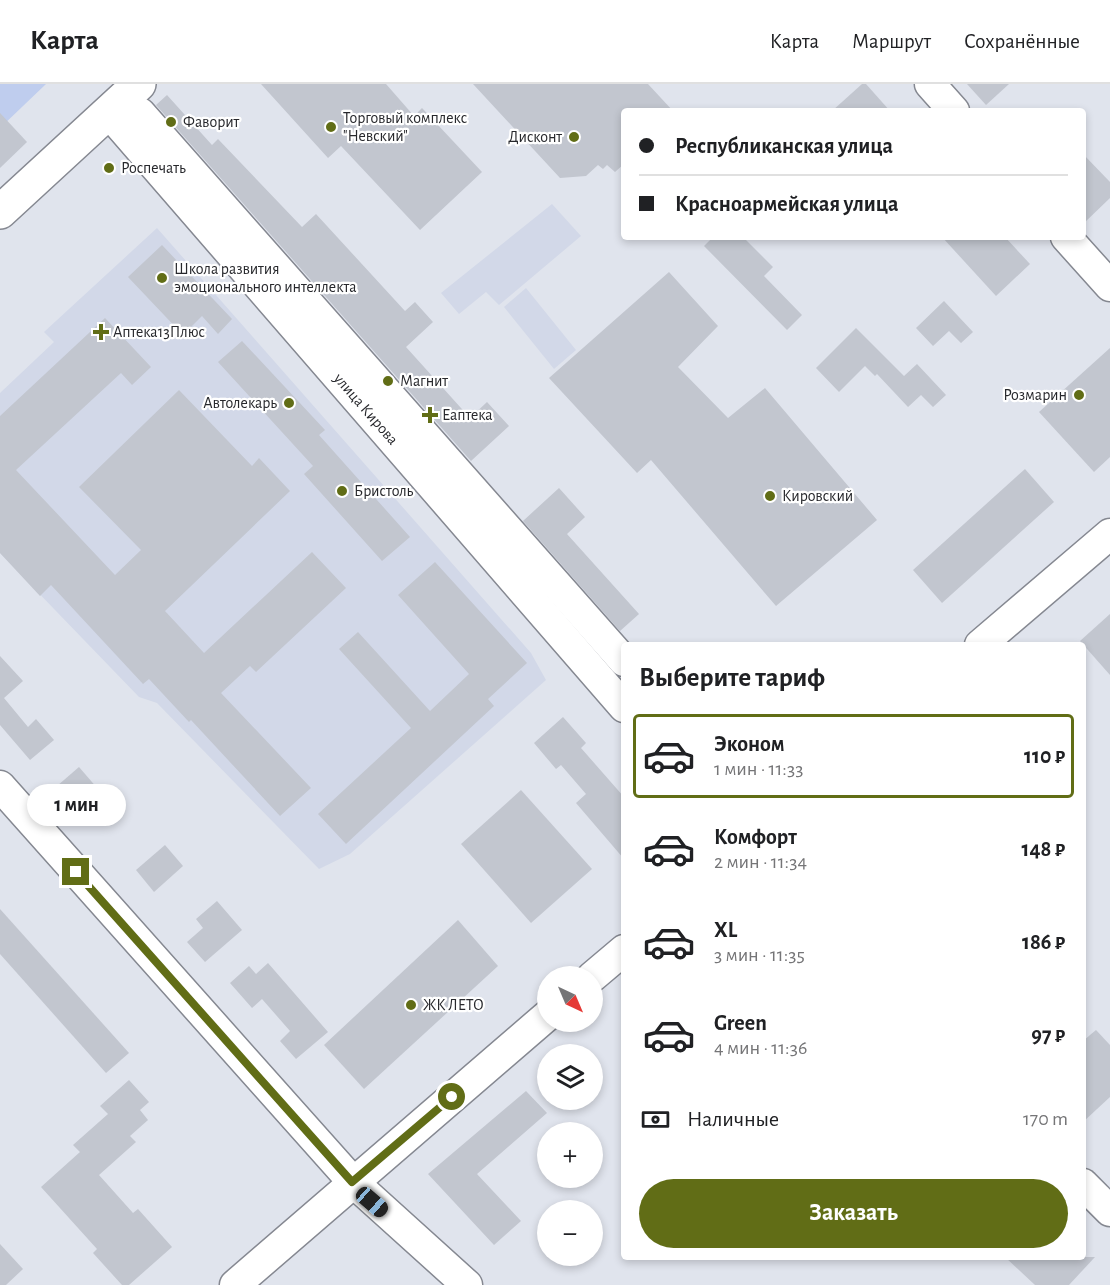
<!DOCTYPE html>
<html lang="ru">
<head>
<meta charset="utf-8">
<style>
	body { margin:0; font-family:"Alegreya Sans",sans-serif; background:#f2f2f2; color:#202124; height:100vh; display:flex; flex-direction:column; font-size:22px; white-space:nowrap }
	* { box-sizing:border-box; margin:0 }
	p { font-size:20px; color:#757577 }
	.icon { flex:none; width:33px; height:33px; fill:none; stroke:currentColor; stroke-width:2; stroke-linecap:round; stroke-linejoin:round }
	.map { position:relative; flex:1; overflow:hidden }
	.sheet { position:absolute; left:621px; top:558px; width:465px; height:618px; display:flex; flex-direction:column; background:#fff; border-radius:6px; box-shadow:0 3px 9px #0003 }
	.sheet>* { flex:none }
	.banner { position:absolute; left:621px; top:24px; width:465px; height:132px; border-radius:6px; box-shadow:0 3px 9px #0003; display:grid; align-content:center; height:132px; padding:0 18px; background:#fff }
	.needle { width:39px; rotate:136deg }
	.buttons { position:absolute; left:537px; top:882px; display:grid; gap:12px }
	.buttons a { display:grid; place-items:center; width:66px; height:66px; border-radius:50%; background:#fff; box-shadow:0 3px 9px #0003; font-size:30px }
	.end { position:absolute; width:27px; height:27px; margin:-14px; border:8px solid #616d16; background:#fff; box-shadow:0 0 0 3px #fff }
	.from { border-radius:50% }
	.bubble { position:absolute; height:42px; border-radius:21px; background:#fff; box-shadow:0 3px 9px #0003; font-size:20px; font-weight:700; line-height:42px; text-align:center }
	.car { position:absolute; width:18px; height:36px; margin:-18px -9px; border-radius:8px; box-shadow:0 0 4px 2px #0007; background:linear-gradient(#222 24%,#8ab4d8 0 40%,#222 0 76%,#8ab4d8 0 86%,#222 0) }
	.banner b { display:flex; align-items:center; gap:21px; height:57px; font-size:22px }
	.banner b+b { border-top:2px solid #e0e0e0 }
	.banner i { width:15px; height:15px; background:#202124 }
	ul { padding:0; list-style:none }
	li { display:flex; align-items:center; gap:18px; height:84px; margin:0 12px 9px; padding:0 6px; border:3px solid transparent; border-radius:6px }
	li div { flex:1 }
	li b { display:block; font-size:22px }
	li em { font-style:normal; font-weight:700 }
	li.selected { border-color:#616d16 }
	li>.icon { width:54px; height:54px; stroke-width:1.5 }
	h2 { padding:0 18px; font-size:27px; line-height:72px }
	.pay { display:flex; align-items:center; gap:15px; height:66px; padding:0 18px; font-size:22px }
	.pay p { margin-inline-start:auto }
	.button { display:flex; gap:12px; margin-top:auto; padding:12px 18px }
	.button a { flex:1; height:69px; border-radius:36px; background:#616d16; color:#fff; font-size:24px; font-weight:700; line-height:69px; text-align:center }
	header { display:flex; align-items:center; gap:36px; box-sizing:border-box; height:84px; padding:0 30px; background:#fff; border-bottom:2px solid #e0e0e0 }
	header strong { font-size:28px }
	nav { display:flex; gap:33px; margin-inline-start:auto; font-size:21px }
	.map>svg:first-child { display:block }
	.built { fill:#d2d8e8 }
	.green { fill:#bfcdee }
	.building { fill:#c2c6cf }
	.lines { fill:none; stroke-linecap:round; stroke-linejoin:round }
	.minor-casing { stroke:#858891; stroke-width:33 }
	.major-casing { stroke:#858891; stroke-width:36 }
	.minor { stroke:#fff; stroke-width:30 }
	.major { stroke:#fff; stroke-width:33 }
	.route { stroke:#616d16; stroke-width:8 }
	.poi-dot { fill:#616d16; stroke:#fff; stroke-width:2 }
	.labels { text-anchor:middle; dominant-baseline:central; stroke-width:4.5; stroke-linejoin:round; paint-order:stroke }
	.poi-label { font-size:16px; fill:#27282c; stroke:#fff; text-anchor:start }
	.street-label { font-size:16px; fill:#27282c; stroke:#fff }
</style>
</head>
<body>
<header>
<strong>Карта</strong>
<nav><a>Карта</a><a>Маршрут</a><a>Сохранённые</a></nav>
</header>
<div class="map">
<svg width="1110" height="1201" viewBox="0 0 1110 1201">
	<rect width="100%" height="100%" fill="#e0e4ed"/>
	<g class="built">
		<polygon points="552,120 581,152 499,221 486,208 459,230 441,209"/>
		<polygon points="157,144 531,569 546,596 350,770 319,785 157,619 139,613 0,469 0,309 54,258 44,248"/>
		<polygon points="526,204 576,266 554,285 504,223"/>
	</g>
	<polygon class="green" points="0,0 46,0 0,44"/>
	<g class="building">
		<polygon points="261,0 386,0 414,32 422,24 482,88 420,146 341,62 328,74"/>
		<polygon points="473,0 648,0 673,27 624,27 624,80 615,88 607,81 603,85 598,81 586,92 560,94"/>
		<polygon points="862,0 866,0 890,27 832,27"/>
		<polygon points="967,0 1009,0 986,21"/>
		<polygon points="167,11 212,61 218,55 302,143 316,130 405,227 415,218 433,238 406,263 470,334 487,318 509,342 471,377 156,21"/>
		<polygon points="0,29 27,58 0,84"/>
		<polygon points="1083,70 1110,98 1110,114 1083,140"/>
		<polygon points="713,153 743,153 773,183 764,192 802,231 787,246 704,162"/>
		<polygon points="942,153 1005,153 1030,180 996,212"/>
		<polygon points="162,161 232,235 218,250 202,232 183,251 128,193"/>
		<polygon points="669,188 718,242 678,283 728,334 765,304 877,436 776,522 651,376 637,389 549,294"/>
		<polygon points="944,217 973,248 961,259 949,247 933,262 916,244"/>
		<polygon points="105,234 151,283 132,301 121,289 16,386 115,491 141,466 79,403 179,306 252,382 259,374 290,407 165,527 204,569 312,468 346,504 256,588 250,582 221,609 311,704 280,732 191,636 189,638 149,595 143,600 51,501 40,512 0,469 0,332"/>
		<polygon points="856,244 904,292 917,280 946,311 933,323 921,311 908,323 877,290 875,292 865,282 839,308 816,284"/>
		<polygon points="242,257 325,346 319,351 410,453 382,477 304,390 313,382 218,278"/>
		<polygon points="1110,264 1110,373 1094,388 1039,328"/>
		<polygon points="1025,385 1054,418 942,519 913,486"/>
		<polygon points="559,404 585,433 567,450 639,530 620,547 523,437"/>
		<polygon points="435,478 527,579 488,615 494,622 346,760 318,730 411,644 339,565 358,548 430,627 469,590 398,511"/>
		<polygon points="1110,530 1110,591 1080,557"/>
		<polygon points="0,572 23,597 4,614 28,643 36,635 54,656 30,676 0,641"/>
		<polygon points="563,633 586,659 581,664 624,713 624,775 576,719 586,710 561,681 556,685 534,659"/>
		<polygon points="79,683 98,705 76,725 57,702"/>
		<polygon points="521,706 592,785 531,839 461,760"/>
		<polygon points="165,761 183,782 154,808 136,786"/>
		<polygon points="217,817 242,846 205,878 187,858 203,844 196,835"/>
		<polygon points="0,825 129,969 106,989 0,870"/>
		<polygon points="458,836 498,882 364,1005 324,961"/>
		<polygon points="268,879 328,948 296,975 280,957 290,947 262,915 252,924 230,899 249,882 256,890"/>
		<polygon points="1096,946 1110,961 1110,1013 1083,1038 1083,957"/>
		<polygon points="129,996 149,1018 140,1026 148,1036 130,1052 136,1058 99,1091 133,1129 138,1125 172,1163 129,1201 122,1201 93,1169 97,1165 41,1103 80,1068 73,1061 108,1030 100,1022"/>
		<polygon points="526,1007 547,1029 477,1090 521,1137 494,1161 428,1090"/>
		<polygon points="0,1160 23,1185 6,1201 0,1201"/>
		<polygon points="1005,1173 1095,1173 1069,1201 1035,1201"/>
	</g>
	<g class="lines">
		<g class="minor-casing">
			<g id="minor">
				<polyline points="930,0 954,27"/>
				<polyline points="108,28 624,623"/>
				<polyline points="140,29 624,577"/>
				<polyline points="1066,153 1110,202"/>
				<polyline points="980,561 1110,450"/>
				<polyline points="0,702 353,1098 467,1201"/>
				<polyline points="592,893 624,866"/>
				<polyline points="1083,1100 1110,1127"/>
				<polyline points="235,1201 548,931"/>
			</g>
		</g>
		<g class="major-casing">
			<polyline id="major" points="0,128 139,0"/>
		</g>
		<use href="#minor" class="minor"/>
		<use href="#major" class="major"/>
	</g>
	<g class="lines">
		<polyline class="route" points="76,788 352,1098 452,1013"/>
	</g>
	<g class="poi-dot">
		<circle cx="171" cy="38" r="6"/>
		<circle cx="331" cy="43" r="6"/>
		<circle cx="574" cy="53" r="6"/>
		<circle cx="109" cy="84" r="6"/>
		<circle cx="162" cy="194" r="6"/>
		<path d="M98 239h6v6h6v6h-6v6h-6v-6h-6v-6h6z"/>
		<circle cx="388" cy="297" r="6"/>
		<circle cx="1079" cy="311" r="6"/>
		<circle cx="289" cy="319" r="6"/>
		<path d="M427 322h6v6h6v6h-6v6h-6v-6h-6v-6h6z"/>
		<circle cx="342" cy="407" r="6"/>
		<circle cx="770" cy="412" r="6"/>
		<circle cx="411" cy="921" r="6"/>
	</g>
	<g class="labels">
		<g class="poi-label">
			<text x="343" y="34">Торговый комплекс<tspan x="343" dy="18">"Невский"</tspan></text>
			<text x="183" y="38">Фаворит</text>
			<text x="562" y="53" text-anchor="end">Дисконт</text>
			<text x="121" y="84">Роспечать</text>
			<text x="174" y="185">Школа развития<tspan x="174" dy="18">эмоционального интеллекта</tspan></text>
			<text x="113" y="248">Аптека13Плюс</text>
			<text x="400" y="297">Магнит</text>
			<text x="1067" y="311" text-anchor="end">Розмарин</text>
			<text x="277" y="319" text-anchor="end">Автолекарь</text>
			<text x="442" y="331">Еаптека</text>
			<text x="354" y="407">Бристоль</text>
			<text x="782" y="412">Кировский</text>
			<text x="423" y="921">ЖК ЛЕТО</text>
		</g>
		<g class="street-label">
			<text transform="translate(366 325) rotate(49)">улица Кирова</text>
		</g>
	</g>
</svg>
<div class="buttons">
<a><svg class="needle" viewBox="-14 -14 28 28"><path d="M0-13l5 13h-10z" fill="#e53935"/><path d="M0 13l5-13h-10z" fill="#757577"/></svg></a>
<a><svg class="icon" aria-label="layers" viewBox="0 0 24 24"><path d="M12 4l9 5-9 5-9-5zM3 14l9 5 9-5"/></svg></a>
<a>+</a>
<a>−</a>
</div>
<i class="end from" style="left:452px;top:1013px"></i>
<i class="end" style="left:76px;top:788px"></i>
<div class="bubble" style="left:27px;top:700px;width:99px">1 мин</div>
<i class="car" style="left:372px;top:1118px;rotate:131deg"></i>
<div class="banner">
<b><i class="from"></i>Республиканская улица</b>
<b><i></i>Красноармейская улица</b>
</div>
<section class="sheet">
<h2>Выберите тариф</h2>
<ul>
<li class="selected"><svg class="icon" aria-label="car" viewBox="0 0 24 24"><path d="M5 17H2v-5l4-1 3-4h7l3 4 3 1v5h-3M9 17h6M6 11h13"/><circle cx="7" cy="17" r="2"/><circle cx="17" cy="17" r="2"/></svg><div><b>Эконом</b><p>1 мин · 11:33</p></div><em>110 ₽</em></li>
<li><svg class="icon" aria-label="car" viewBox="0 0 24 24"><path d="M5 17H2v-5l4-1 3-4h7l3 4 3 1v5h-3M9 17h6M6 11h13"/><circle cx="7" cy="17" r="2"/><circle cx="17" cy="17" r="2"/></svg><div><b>Комфорт</b><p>2 мин · 11:34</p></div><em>148 ₽</em></li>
<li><svg class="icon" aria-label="car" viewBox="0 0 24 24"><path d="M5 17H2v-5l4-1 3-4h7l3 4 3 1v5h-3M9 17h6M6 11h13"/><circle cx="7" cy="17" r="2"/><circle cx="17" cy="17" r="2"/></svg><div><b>XL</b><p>3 мин · 11:35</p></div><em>186 ₽</em></li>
<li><svg class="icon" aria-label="car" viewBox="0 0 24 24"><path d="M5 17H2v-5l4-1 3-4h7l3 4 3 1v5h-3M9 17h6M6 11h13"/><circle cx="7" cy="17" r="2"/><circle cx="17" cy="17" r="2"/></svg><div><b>Green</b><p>4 мин · 11:36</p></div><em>97 ₽</em></li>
</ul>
<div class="pay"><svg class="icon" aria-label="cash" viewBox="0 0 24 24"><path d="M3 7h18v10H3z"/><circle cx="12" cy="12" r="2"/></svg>Наличные<p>170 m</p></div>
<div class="button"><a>Заказать</a></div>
</section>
</div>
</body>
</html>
